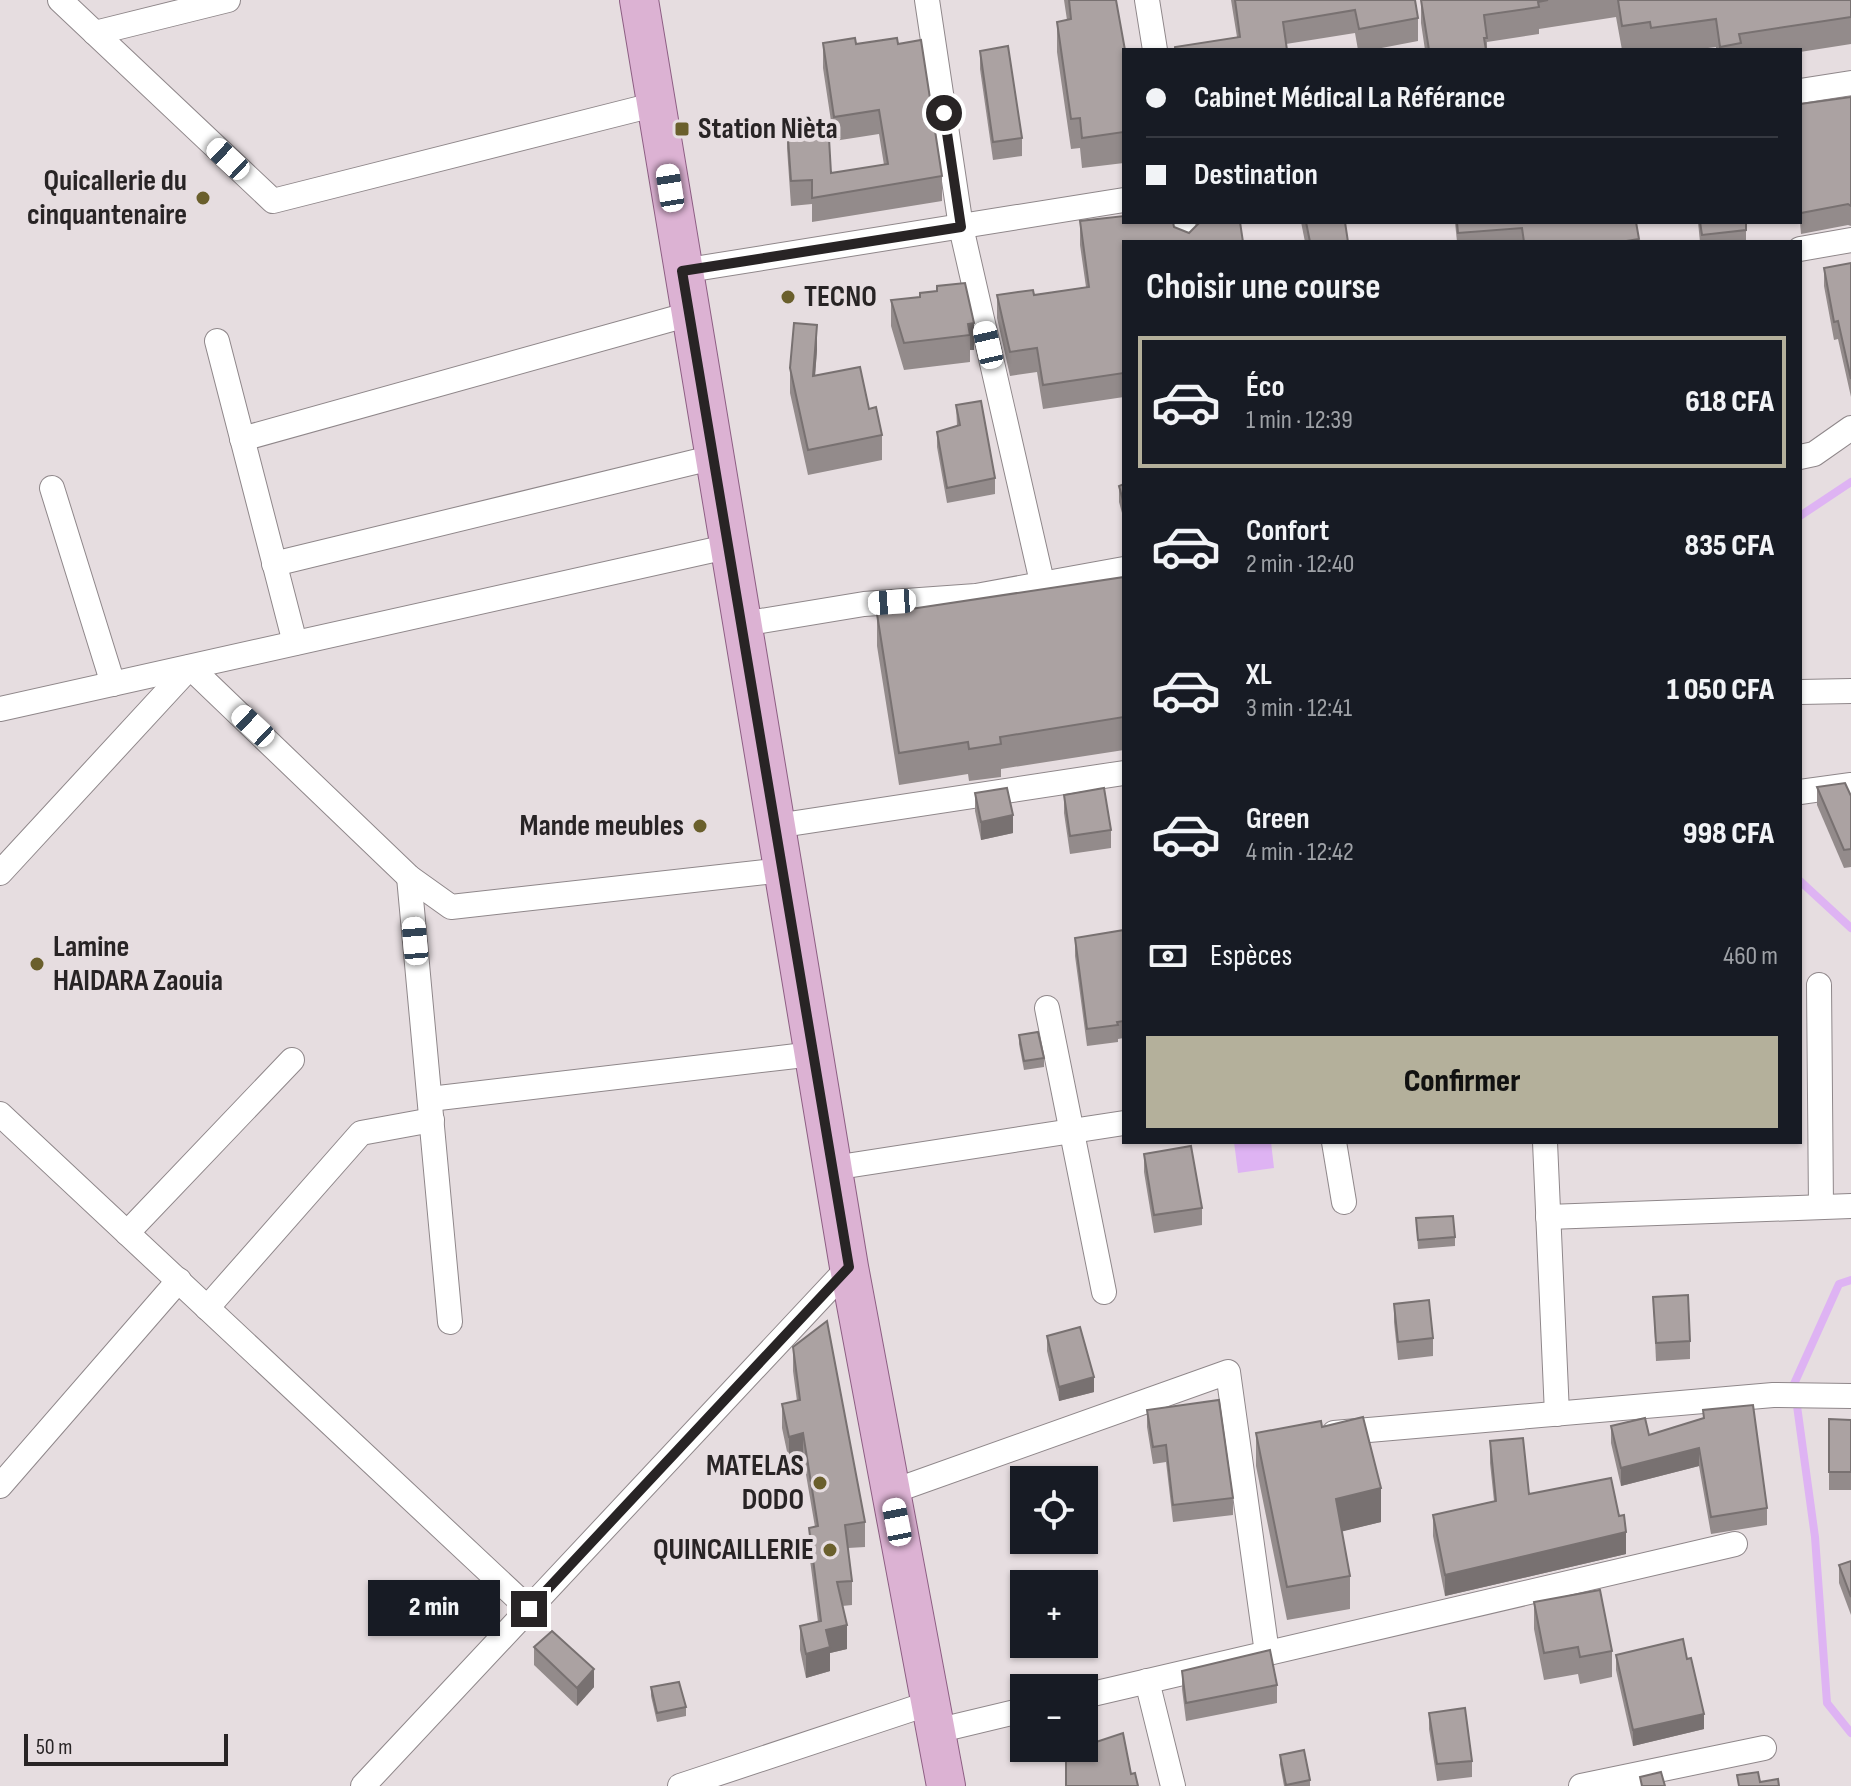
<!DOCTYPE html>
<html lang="fr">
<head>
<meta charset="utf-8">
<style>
	body { margin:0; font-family:"Sofia Sans Condensed",sans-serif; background:#242831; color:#f1f3f6; height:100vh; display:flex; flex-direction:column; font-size:30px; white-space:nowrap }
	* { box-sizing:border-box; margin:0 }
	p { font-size:26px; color:#9ea1a6 }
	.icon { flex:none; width:44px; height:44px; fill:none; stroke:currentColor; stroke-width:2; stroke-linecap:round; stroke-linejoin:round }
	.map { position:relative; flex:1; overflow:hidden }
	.details { position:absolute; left:1122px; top:240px; width:680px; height:904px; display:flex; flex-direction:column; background:#171b24; border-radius:0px; box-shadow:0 2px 6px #0004 }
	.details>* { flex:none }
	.banner { position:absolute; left:1122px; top:48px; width:680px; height:176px; border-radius:0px; box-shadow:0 2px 6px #0004; display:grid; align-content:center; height:176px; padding:0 24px; background:#171b24 }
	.buttons { position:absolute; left:1010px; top:1466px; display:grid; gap:16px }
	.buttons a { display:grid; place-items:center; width:88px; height:88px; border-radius:0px; background:#171b24; box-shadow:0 2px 6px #0004; font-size:40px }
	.scale { position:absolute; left:24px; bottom:20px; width:204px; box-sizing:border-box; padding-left:8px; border:4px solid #282425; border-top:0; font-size:22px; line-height:28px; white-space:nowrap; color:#282425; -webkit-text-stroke:6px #e6dde0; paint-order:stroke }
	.end { position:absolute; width:36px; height:36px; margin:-18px; border:10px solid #282425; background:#fff; box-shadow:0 0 0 4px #fff }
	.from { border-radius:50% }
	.bubble { position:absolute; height:56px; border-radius:0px; background:#171b24; box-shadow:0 2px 6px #0004; font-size:26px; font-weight:800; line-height:56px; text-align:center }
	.car { position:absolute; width:24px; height:48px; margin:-24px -12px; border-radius:10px; box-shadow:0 0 6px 2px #0007; background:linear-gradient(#fff 24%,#345 0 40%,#fff 0 76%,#345 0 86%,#fff 0) }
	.banner b { display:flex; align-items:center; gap:28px; height:76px; font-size:30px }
	.banner b+b { border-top:2px solid #363941 }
	.banner i { width:20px; height:20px; background:#f1f3f6 }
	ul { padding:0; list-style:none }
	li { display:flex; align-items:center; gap:24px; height:132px; margin:0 16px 12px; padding:0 8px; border:4px solid transparent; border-radius:0px }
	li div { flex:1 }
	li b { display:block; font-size:30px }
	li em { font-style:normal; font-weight:800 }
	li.selected { border-color:#b4b09b }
	li>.icon { width:72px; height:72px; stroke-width:1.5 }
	h2 { padding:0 24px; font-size:36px; line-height:96px }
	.pay { display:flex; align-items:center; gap:20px; height:88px; padding:0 24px; font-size:30px }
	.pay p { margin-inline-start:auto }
	.primary-button { display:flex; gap:16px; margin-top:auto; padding:16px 24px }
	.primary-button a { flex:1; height:92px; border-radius:0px; background:#b4b09b; color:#111; font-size:32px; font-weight:800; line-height:92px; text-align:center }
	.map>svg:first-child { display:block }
	.water { fill:#deb3f3 }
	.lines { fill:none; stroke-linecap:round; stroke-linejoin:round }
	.stream { stroke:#deb3f3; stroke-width:8 }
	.street-casing { stroke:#8f878a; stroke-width:26 }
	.primary-casing { stroke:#8d5e83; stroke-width:40 }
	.street { stroke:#fff; stroke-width:24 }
	.primary { stroke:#dcb2d3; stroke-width:38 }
	.wall { fill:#938b8b }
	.shaded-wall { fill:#787171 }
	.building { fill:#aba2a2; stroke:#787171; stroke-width:2 }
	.route { stroke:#282425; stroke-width:10 }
	.poi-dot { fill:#6a5f2c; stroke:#e6dde0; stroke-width:3 }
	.labels { text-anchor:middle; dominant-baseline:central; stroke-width:8; stroke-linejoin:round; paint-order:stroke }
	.poi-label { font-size:30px; font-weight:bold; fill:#282425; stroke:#e6dde0; text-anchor:end }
</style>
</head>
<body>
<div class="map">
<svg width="1851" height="1786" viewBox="0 0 1851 1786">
	<rect width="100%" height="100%" fill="#e6dde0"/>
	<polygon class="water" points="1234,1142 1271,1142 1274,1168 1238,1173"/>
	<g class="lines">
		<g class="stream">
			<polyline points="1800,516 1851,482"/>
			<polyline points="1800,881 1851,928"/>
			<polyline points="1851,1280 1839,1284 1794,1384 1815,1537 1827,1703 1851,1733"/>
		</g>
		<g class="street-casing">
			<g id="street">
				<polyline points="60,0 273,201 657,104"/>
				<polyline points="927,0 961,227 1042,582"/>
				<polyline points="1147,0 1155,50"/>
				<polyline points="95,33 228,0"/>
				<polyline points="1800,91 1851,83"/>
				<polyline points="1183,222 1186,242"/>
				<polyline points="1800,249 1851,240"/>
				<polyline points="682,271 1124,200"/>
				<polyline points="217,341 295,643"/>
				<polyline points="242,439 690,314"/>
				<polyline points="1800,457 1814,454 1851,428"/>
				<polyline points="52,488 113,684"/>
				<polyline points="274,564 715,457"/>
				<polyline points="743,624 864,604 976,596 1124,569"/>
				<polyline points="1800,692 1851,691"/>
				<polyline points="0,709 731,546"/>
				<polyline points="1800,792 1851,785"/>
				<polyline points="776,826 1124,773"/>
				<polyline points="0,873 190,667 409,877 451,907 783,870"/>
				<polyline points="409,877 450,1322"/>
				<polyline points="1819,985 1821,1207"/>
				<polyline points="1047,1008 1104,1292"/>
				<polyline points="430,1099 813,1054"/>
				<polyline points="0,1114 529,1609"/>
				<polyline points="1334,1142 1344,1202"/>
				<polyline points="1545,1142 1557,1414"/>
				<polyline points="833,1168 1124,1123"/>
				<polyline points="1548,1217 1851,1206"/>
				<polyline points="127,1233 292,1060"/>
				<polyline points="207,1308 361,1133 432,1120"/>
				<polyline points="1334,1433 1773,1395 1851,1396"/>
				<polyline points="0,1486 179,1280"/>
				<polyline points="891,1492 1228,1372 1267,1653"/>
				<polyline points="1147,1681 1173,1786"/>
				<polyline points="1084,1696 1735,1544"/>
				<polyline points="936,1731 1024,1710"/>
				<polyline points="363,1786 849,1267"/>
				<polyline points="680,1786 930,1703"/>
				<polyline points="1581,1786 1764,1748"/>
			</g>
		</g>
		<g class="primary-casing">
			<polyline id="primary" points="639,0 849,1267 946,1786"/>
		</g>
		<use href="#street" class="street"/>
		<use href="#primary" class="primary"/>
	</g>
	<g class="wall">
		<polygon points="1064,0 1116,0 1124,50 1124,163 1082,168 1080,148 1071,149 1057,52 1057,22 1067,20"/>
		<polygon points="1231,0 1415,0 1418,18 1418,41 1371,50 1358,50 1355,33 1286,44 1237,37"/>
		<polygon points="1421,0 1851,0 1851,44 1800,52 1800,50 1716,50 1716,47 1692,50 1622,50 1616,17 1539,29 1539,34 1487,42 1487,50 1425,50 1421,23"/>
		<polygon points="823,43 898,44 942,176 942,201 812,222 812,204 791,206 787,148 787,124 831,173 884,165 879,134 834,141 823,68"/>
		<polygon points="980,51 1022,138 1022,156 993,160 980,69"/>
		<polygon points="1851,90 1851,226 1848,225 1801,234 1800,222 1800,104 1851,97"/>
		<polygon points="1080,221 1174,227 1189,233 1198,225 1198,222 1240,222 1243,242 1124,242 1124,397 1043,409 1037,372 1010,376 997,318 997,295 1034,295 1086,287 1080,245"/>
		<polygon points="1301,222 1345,222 1348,242 1305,242"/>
		<polygon points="1455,222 1636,222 1639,242 1457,242"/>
		<polygon points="1698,222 1746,222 1746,242 1700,242"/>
		<polygon points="1851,263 1851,397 1838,339 1834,340 1824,286 1824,268"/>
		<polygon points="965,283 974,350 970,350 970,362 904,370 891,326 891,300 920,297"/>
		<polygon points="817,350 815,376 869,409 882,435 882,460 808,475 790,393 790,368"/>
		<polygon points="956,405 995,478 995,494 947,503 937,447 937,432 957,426"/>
		<polygon points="1124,484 1124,520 1119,502 1119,486"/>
		<polygon points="1124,577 1124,750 1001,769 1001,777 969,781 968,774 899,785 877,646 877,614"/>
		<polygon points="1817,787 1851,796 1851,867 1844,868 1817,805"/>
		<polygon points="975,793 1013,833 981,840 975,811"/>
		<polygon points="1064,795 1111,830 1111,848 1070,854 1064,813"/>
		<polygon points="1124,930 1124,1038 1118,1039 1118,1042 1087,1046 1075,956 1075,938"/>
		<polygon points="1019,1035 1044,1058 1044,1067 1024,1070 1019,1044"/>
		<polygon points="1144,1154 1202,1208 1202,1225 1154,1233 1144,1172"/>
		<polygon points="1416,1218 1455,1237 1455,1246 1418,1249"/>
		<polygon points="1653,1297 1690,1341 1690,1359 1656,1361"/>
		<polygon points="1394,1304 1433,1338 1433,1356 1398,1360 1394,1322"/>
		<polygon points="1047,1336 1094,1392 1059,1401 1047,1351"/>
		<polygon points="793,1347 865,1522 865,1547 848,1548 852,1581 852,1605 842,1606 847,1649 830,1653 830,1671 806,1678 800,1650 800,1626 818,1622 809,1552 809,1528 815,1527 803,1457 789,1461 782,1428 782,1404 797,1401 793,1371"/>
		<polygon points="1147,1410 1233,1498 1233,1515 1173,1522 1166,1462 1153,1464 1147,1427"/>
		<polygon points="1703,1410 1767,1508 1767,1525 1711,1534 1699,1466 1621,1486 1611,1443 1611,1426 1649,1435 1703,1418"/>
		<polygon points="1829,1419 1851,1420 1851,1490 1829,1490"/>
		<polygon points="1322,1427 1381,1522 1342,1531 1350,1576 1350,1609 1287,1620 1256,1466 1256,1433"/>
		<polygon points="1490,1441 1529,1494 1619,1516 1626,1554 1445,1596 1433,1536 1433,1515 1494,1501 1490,1463"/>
		<polygon points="1851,1561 1851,1615 1839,1583 1839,1565"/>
		<polygon points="1534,1602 1612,1651 1612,1677 1580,1684 1578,1674 1544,1680 1534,1629"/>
		<polygon points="534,1647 594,1687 577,1706 534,1665"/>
		<polygon points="1616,1655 1687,1659 1704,1729 1633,1746 1616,1670"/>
		<polygon points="1182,1671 1277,1685 1277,1703 1186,1721 1182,1689"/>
		<polygon points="651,1687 686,1707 686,1716 657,1722 651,1696"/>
		<polygon points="1429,1713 1472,1761 1472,1777 1437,1781 1429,1729"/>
		<polygon points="1280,1755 1310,1780 1310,1786 1284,1786 1280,1764"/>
	</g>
	<g class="shaded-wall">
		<polygon points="974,323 974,350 970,350 970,335 968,324"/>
		<polygon points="817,325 817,350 813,401 813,376"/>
		<polygon points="1013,815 1013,833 981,840 981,822"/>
		<polygon points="1094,1377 1094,1392 1059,1401 1059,1387"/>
		<polygon points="803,1433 803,1457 789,1461 789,1437"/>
		<polygon points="1699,1448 1699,1466 1621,1486 1621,1468"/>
		<polygon points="1381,1488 1381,1522 1336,1533 1336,1499"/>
		<polygon points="1626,1532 1626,1554 1445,1596 1445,1575"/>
		<polygon points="847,1625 847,1649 830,1653 830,1671 806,1678 806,1654 826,1630"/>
		<polygon points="594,1669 594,1687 577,1706 577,1688"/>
		<polygon points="1704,1714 1704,1729 1633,1746 1633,1730"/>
	</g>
	<g class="building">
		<polygon points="1069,0 1116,0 1125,50 1124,132 1082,138 1080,118 1071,119 1057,22 1071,19"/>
		<polygon points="1235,0 1415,0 1418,18 1359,29 1355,10 1283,22 1287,50 1175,50 1175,47 1240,37"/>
		<polygon points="1421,0 1548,0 1538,2 1539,7 1484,15 1487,38 1484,38 1486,50 1429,50"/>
		<polygon points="1618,0 1851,0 1851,17 1739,34 1741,43 1720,47 1716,19 1651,28 1650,22 1622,26"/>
		<polygon points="855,38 856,44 897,38 898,44 921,40 942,176 812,198 812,180 791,181 787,124 828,121 831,173 888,164 879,110 834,117 823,43"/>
		<polygon points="1008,46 1022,138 993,142 980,51"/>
		<polygon points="1851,97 1851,206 1848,204 1801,213 1800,204 1800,104"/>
		<polygon points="1124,216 1124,222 1173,222 1174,227 1189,233 1200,222 1240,222 1243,242 1124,242 1124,373 1043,385 1037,348 1010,352 997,295 1033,290 1034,295 1089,287 1080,221"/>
		<polygon points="1306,222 1345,222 1348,242 1310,242"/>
		<polygon points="1457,222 1636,222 1639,239 1620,242 1524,242 1522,228 1458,233"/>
		<polygon points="1700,222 1746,222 1746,230 1702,235"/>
		<polygon points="1851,263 1851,379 1838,321 1834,322 1824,268"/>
		<polygon points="965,283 974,323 968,324 970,335 904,343 891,300 920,297 920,293 937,291 937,286"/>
		<polygon points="794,323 817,325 813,376 860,367 869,409 876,407 882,435 808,450 790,368"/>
		<polygon points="981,401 995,478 947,488 937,432 960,425 956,405"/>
		<polygon points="1124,484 1124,504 1119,486"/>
		<polygon points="1124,577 1124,717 1000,737 1001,744 969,749 968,742 899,753 877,614"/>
		<polygon points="1845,783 1851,796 1851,849 1844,850 1817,787"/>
		<polygon points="1007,788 1013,815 981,822 975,793"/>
		<polygon points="1104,788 1111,830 1070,836 1064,795"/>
		<polygon points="1124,930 1124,1021 1117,1022 1118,1025 1087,1029 1075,938"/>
		<polygon points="1038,1032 1044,1058 1024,1061 1019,1035"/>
		<polygon points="1191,1146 1202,1208 1154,1215 1144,1154"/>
		<polygon points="1453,1216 1455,1237 1418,1240 1416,1218"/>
		<polygon points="1688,1295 1690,1341 1656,1343 1653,1297"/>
		<polygon points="1429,1300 1433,1338 1398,1342 1394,1304"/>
		<polygon points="827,1321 865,1522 845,1525 852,1581 837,1582 847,1625 826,1630 830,1647 806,1654 800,1626 821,1621 809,1528 818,1526 803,1433 789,1437 782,1404 800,1400 793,1347"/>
		<polygon points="1080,1327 1094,1377 1059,1387 1047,1336"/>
		<polygon points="1219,1400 1233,1498 1173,1505 1166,1445 1153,1447 1147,1410"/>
		<polygon points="1753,1405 1767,1508 1711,1517 1699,1448 1621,1468 1611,1426 1645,1418 1649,1435 1704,1418 1703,1410"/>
		<polygon points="1363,1417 1381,1488 1336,1499 1350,1576 1287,1587 1256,1433 1321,1421 1322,1427"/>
		<polygon points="1829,1419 1851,1420 1851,1472 1829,1472"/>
		<polygon points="1523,1438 1529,1494 1611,1478 1619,1516 1624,1515 1626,1532 1445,1575 1433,1515 1496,1501 1490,1441"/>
		<polygon points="1851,1561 1851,1597 1839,1565"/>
		<polygon points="1600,1590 1612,1651 1580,1657 1578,1647 1544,1653 1534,1602"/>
		<polygon points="552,1631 594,1669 577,1688 534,1647"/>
		<polygon points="1683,1639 1687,1659 1691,1658 1704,1714 1633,1730 1616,1655"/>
		<polygon points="1270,1650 1277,1685 1186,1703 1182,1671"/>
		<polygon points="679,1682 686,1707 657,1713 651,1687"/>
		<polygon points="1465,1708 1472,1761 1437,1764 1429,1713"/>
		<polygon points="1123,1733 1131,1774 1135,1773 1138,1786 1066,1786 1066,1752 1078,1748 1084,1748 1084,1746"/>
		<polygon points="1304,1750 1310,1780 1286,1785 1280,1755"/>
		<polygon points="1661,1772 1665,1786 1642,1786 1640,1777"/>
		<polygon points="1758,1772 1760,1782 1778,1779 1779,1786 1739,1786 1737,1775"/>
	</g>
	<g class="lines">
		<polyline class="route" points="529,1609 849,1267 682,271 961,227 944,113"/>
	</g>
	<g class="poi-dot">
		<rect x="674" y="121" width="16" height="16" rx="4"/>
		<circle cx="203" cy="198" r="8"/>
		<circle cx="788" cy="297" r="8"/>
		<circle cx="700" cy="826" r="8"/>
		<circle cx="37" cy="964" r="8"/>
		<circle cx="820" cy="1483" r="8"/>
		<circle cx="830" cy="1550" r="8"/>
	</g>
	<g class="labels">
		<g class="poi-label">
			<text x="698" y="129" text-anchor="start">Station Nièta</text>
			<text x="187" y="181">Quicallerie du<tspan x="187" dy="34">cinquantenaire</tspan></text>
			<text x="804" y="297" text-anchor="start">TECNO</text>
			<text x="684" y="826">Mande meubles</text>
			<text x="53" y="947" text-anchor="start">Lamine<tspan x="53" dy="34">HAIDARA Zaouia</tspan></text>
			<text x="804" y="1466">MATELAS<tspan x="804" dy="34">DODO</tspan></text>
			<text x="814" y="1550">QUINCAILLERIE</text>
		</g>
	</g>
</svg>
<div class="buttons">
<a><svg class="icon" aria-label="locate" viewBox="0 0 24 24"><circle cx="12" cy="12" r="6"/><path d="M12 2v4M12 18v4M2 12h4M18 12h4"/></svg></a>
<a>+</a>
<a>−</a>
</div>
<div class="scale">50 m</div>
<i class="end from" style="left:944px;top:113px"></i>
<i class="end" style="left:529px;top:1609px"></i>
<div class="bubble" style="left:368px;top:1580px;width:132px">2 min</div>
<i class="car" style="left:228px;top:159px;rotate:313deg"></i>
<i class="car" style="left:670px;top:188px;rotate:351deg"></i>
<i class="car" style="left:988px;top:345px;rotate:347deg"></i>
<i class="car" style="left:892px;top:602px;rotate:266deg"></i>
<i class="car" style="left:253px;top:726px;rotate:313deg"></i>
<i class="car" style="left:415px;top:941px;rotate:355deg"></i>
<i class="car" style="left:897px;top:1522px;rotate:349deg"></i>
<div class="banner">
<b><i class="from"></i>Cabinet Médical La Référance</b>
<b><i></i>Destination</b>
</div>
<section class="details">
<h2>Choisir une course</h2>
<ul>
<li class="selected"><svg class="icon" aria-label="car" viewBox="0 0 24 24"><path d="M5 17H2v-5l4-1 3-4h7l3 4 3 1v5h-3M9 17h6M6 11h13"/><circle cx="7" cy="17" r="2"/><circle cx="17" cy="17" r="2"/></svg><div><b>Éco</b><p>1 min · 12:39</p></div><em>618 CFA</em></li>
<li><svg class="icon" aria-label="car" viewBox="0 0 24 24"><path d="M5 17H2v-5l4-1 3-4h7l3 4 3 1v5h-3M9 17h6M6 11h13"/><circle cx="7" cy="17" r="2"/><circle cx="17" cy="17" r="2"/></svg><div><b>Confort</b><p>2 min · 12:40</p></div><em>835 CFA</em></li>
<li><svg class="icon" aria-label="car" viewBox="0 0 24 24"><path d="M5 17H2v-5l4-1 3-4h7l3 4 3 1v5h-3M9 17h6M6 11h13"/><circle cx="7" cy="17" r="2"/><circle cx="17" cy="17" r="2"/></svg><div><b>XL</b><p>3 min · 12:41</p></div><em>1 050 CFA</em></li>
<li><svg class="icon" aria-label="car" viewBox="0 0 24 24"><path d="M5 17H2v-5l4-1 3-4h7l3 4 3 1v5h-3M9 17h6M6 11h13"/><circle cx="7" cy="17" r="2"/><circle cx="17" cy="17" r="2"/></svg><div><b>Green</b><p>4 min · 12:42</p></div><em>998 CFA</em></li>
</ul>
<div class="pay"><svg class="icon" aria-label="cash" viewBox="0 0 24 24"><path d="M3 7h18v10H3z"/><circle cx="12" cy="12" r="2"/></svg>Espèces<p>460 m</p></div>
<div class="primary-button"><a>Confirmer</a></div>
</section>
</div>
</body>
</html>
